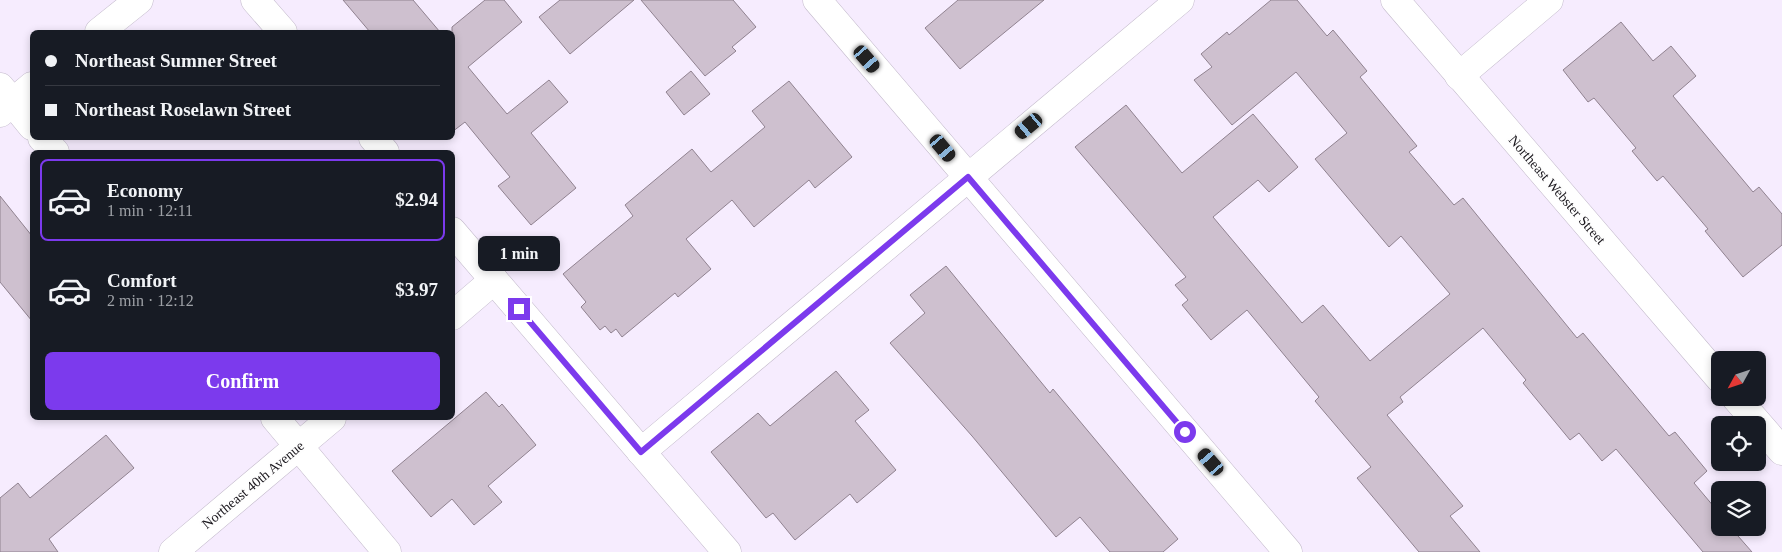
<!DOCTYPE html>
<html lang="en">
<head>
<meta charset="utf-8">
<style>
	body { margin:0; font-family:Georgia,serif; background:#242831; color:#f1f3f6; height:100vh; display:flex; flex-direction:column; font-size:19px; white-space:nowrap }
	* { box-sizing:border-box; margin:0 }
	p { font-size:16px; color:#9ea1a6 }
	.icon { flex:none; width:28px; height:28px; fill:none; stroke:currentColor; stroke-width:2; stroke-linecap:round; stroke-linejoin:round }
	.map { position:relative; flex:1; overflow:hidden }
	.details { position:absolute; left:30px; top:150px; width:425px; height:270px; display:flex; flex-direction:column; background:#171b24; border-radius:8px; box-shadow:0 2px 8px #0003 }
	.details>* { flex:none }
	.banner { position:absolute; left:30px; top:30px; width:425px; height:110px; border-radius:8px; box-shadow:0 2px 8px #0003; display:grid; align-content:center; height:110px; padding:0 15px; background:#171b24 }
	.needle { width:32px; rotate:230deg }
	.controls { position:absolute; left:1711px; top:351px; display:grid; gap:10px }
	.controls a { display:grid; place-items:center; width:55px; height:55px; border-radius:8px; background:#171b24; box-shadow:0 2px 8px #0003; font-size:25px }
	.end { position:absolute; width:22px; height:22px; margin:-11px; border:6px solid #7c3aed; background:#fff; box-shadow:0 0 0 2px #fff }
	.from { border-radius:50% }
	.bubble { position:absolute; height:35px; border-radius:8px; background:#171b24; box-shadow:0 2px 8px #0003; font-size:16px; font-weight:800; line-height:35px; text-align:center }
	.car { position:absolute; width:15px; height:30px; margin:-15px -8px; border-radius:6px; box-shadow:0 0 4px 1px #0007; background:linear-gradient(#222 24%,#8ab4d8 0 40%,#222 0 76%,#8ab4d8 0 86%,#222 0) }
	.banner b { display:flex; align-items:center; gap:18px; height:48px; font-size:19px }
	.banner b+b { border-top:1px solid #363941 }
	.banner i { width:12px; height:12px; background:#f1f3f6 }
	ul { padding:9px 0 0; list-style:none }
	li { display:flex; align-items:center; gap:15px; height:82px; margin:0 10px 8px; padding:0 5px; border:2px solid transparent; border-radius:8px }
	li div { flex:1 }
	li b { display:block; font-size:19px }
	li em { font-style:normal; font-weight:800 }
	li.selected { border-color:#7c3aed }
	li>.icon { width:45px; height:45px; stroke-width:1.5 }
	.button { display:flex; gap:10px; margin-top:auto; padding:10px 15px }
	.button a { flex:1; height:58px; border-radius:8px; background:#7c3aed; color:#fff; font-size:20px; font-weight:800; line-height:58px; text-align:center }
	.map>svg:first-child { display:block }
	.building { fill:#cec0cf; stroke:#908290 }
	.lines { fill:none; stroke-linecap:round; stroke-linejoin:round }
	.minor-casing { stroke:#c2b9ca; stroke-width:29 }
	.minor { stroke:#fff; stroke-width:28 }
	.route { stroke:#7c3aed; stroke-width:6 }
	.labels { text-anchor:middle; dominant-baseline:central; stroke-width:4.5; stroke-linejoin:round; paint-order:stroke }
	.street-label { font-size:14px; fill:#1a171d; stroke:#fefefe }
</style>
</head>
<body>
<div class="map">
<svg width="1782" height="552" viewBox="0 0 1782 552">
	<rect width="100%" height="100%" fill="#f6ecfe"/>
	<g class="building">
		<polygon points="343,0 413,0 440,32 370,32"/>
		<polygon points="485,0 504,0 522,22 468,67 507,114 549,80 568,102 531,133 576,188 531,225 498,186 510,177 465,122 452,132 452,27"/>
		<polygon points="560,0 634,0 570,54 539,17"/>
		<polygon points="641,0 733,0 756,27 732,47 736,51 705,76"/>
		<polygon points="958,0 1044,0 960,69 925,28"/>
		<polygon points="1271,0 1297,0 1327,36 1333,30 1367,71 1360,77 1417,146 1409,152 1454,205 1463,198 1577,338 1583,333 1669,436 1675,432 1707,471 1694,483 1720,514 1720,528 1731,528 1752,552 1703,552 1616,449 1602,461 1579,433 1570,440 1523,383 1526,380 1483,328 1400,397 1403,402 1387,415 1463,506 1450,516 1480,552 1419,552 1357,478 1371,467 1315,401 1319,397 1247,310 1211,340 1182,305 1188,300 1175,285 1186,277 1075,147 1126,105 1182,173 1253,114 1298,167 1269,192 1258,180 1213,217 1302,323 1323,305 1370,361 1450,294 1401,236 1389,247 1315,159 1347,133 1296,72 1232,125 1194,80 1212,67 1201,54 1227,32 1229,35"/>
		<polygon points="1621,22 1653,61 1671,46 1696,76 1673,96 1753,192 1759,187 1782,214 1782,245 1743,277 1705,231 1708,229 1663,176 1657,181 1632,151 1636,148 1594,98 1588,102 1563,70"/>
		<polygon points="691,71 710,94 684,115 666,92"/>
		<polygon points="789,81 852,157 815,188 809,180 754,227 732,200 686,239 711,269 678,297 675,293 622,337 616,329 611,333 605,326 600,330 581,307 586,302 563,274 633,216 625,205 692,149 711,172 765,127 752,111"/>
		<polygon points="0,196 32,236 32,321 0,282"/>
		<polygon points="946,266 1050,393 1053,389 1178,539 1163,552 1110,552 1080,517 1056,537 972,436 890,343 925,313 910,295"/>
		<polygon points="836,371 869,410 855,421 896,470 857,503 850,494 795,540 773,513 766,518 711,452 758,413 770,426"/>
		<polygon points="486,392 499,407 502,404 536,445 488,486 502,502 474,525 452,499 431,517 392,471"/>
		<polygon points="106,435 134,468 49,539 58,552 0,552 0,498 18,483 30,498"/>
	</g>
	<g class="lines">
		<g class="minor-casing">
			<g id="minor">
				<polyline points="255,0 283,32"/>
				<polyline points="817,0 1288,552"/>
				<polyline points="1395,0 1720,379"/>
				<polyline points="99,32 139,0"/>
				<polyline points="1459,76 1549,0"/>
				<polyline points="0,87 32,126"/>
				<polyline points="0,113 32,86"/>
				<polyline points="42,138 55,152"/>
				<polyline points="373,138 385,152"/>
				<polyline points="452,231 727,552"/>
				<polyline points="452,316 494,280"/>
				<polyline points="1736,398 1782,451"/>
				<polyline points="275,418 387,552"/>
				<polyline points="641,452 1180,0"/>
				<polyline points="173,552 332,418"/>
			</g>
		</g>
		<use href="#minor" class="minor"/>
	</g>
	<g class="lines">
		<polyline class="route" points="519,309 641,452 968,177 1185,432"/>
	</g>
	<g class="labels">
		<g class="street-label">
			<text transform="translate(1557 190) rotate(49)">Northeast Webster Street</text>
			<text transform="translate(253 485) rotate(-40)">Northeast 40th Avenue</text>
		</g>
	</g>
</svg>
<div class="controls">
<a><svg class="needle" viewBox="-14 -14 28 28"><path d="M0-13l5 13h-10z" fill="#e53935"/><path d="M0 13l5-13h-10z" fill="#9ea1a6"/></svg></a>
<a><svg class="icon" aria-label="locate" viewBox="0 0 24 24"><circle cx="12" cy="12" r="6"/><path d="M12 2v4M12 18v4M2 12h4M18 12h4"/></svg></a>
<a><svg class="icon" aria-label="layers" viewBox="0 0 24 24"><path d="M12 4l9 5-9 5-9-5zM3 14l9 5 9-5"/></svg></a>
</div>
<i class="end from" style="left:1185px;top:432px"></i>
<i class="end" style="left:519px;top:309px"></i>
<div class="bubble" style="left:478px;top:236px;width:82px">1 min</div>
<i class="car" style="left:867px;top:59px;rotate:139deg"></i>
<i class="car" style="left:1029px;top:126px;rotate:230deg"></i>
<i class="car" style="left:943px;top:148px;rotate:140deg"></i>
<i class="car" style="left:1211px;top:462px;rotate:319deg"></i>
<div class="banner">
<b><i class="from"></i>Northeast Sumner Street</b>
<b><i></i>Northeast Roselawn Street</b>
</div>
<section class="details">
<ul>
<li class="selected"><svg class="icon" aria-label="car" viewBox="0 0 24 24"><path d="M5 17H2v-5l4-1 3-4h7l3 4 3 1v5h-3M9 17h6M6 11h13"/><circle cx="7" cy="17" r="2"/><circle cx="17" cy="17" r="2"/></svg><div><b>Economy</b><p>1 min · 12:11</p></div><em>$2.94</em></li>
<li><svg class="icon" aria-label="car" viewBox="0 0 24 24"><path d="M5 17H2v-5l4-1 3-4h7l3 4 3 1v5h-3M9 17h6M6 11h13"/><circle cx="7" cy="17" r="2"/><circle cx="17" cy="17" r="2"/></svg><div><b>Comfort</b><p>2 min · 12:12</p></div><em>$3.97</em></li>
</ul>
<div class="button"><a>Confirm</a></div>
</section>
</div>
</body>
</html>
